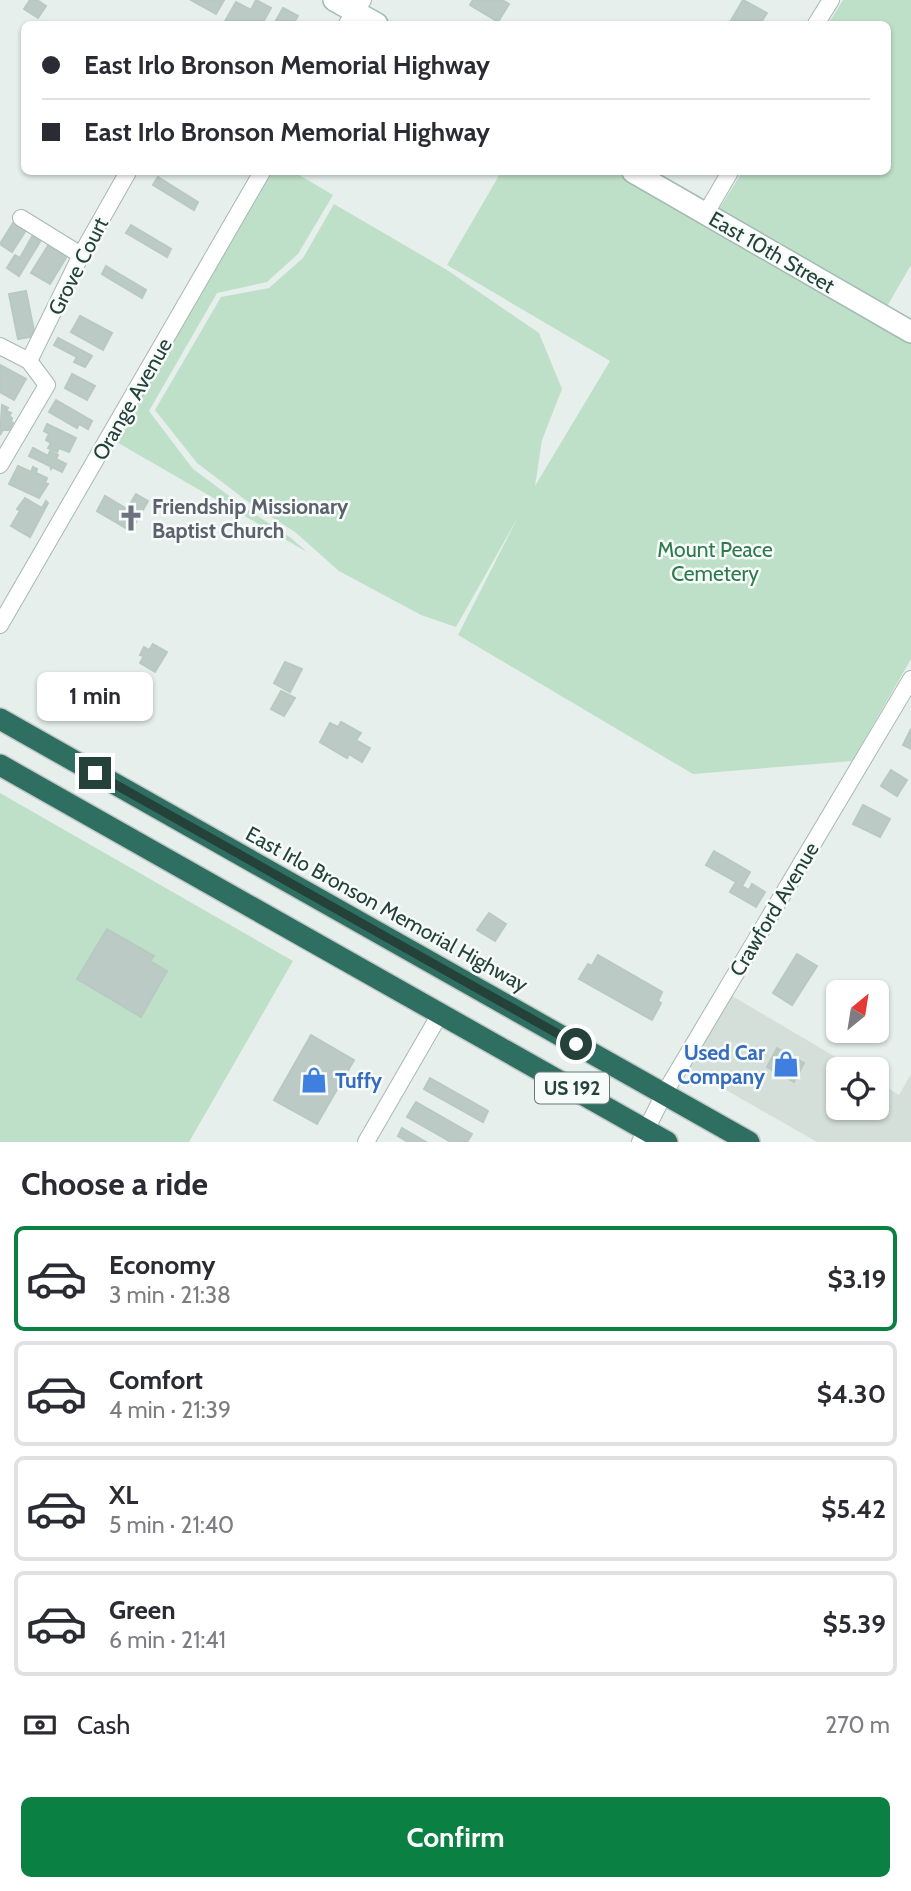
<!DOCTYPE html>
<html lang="en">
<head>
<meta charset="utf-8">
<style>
	body { margin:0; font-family:Cabin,sans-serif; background:#f2f2f3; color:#2b2b33; height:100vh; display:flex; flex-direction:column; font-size:26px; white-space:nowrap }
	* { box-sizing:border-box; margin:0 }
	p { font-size:23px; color:#7c7c81 }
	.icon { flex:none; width:38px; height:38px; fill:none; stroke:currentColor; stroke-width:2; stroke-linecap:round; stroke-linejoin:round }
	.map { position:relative; height:1142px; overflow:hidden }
	.drawer { display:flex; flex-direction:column; background:#fff; flex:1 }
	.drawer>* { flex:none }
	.guide { position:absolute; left:21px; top:21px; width:870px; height:154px; border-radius:10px; box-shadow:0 2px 5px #0004; display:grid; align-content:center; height:154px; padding:0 21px; background:#fff }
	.needle { width:46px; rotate:30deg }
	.tools { position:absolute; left:826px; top:980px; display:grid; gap:14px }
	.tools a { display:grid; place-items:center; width:63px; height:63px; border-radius:10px; background:#fff; box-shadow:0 2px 5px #0004; font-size:35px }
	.end { position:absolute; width:32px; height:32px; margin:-16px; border:9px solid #24423a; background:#fff; box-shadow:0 0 0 4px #fff }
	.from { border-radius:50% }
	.bubble { position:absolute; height:49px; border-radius:10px; background:#fff; box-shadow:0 2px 5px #0004; font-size:23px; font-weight:700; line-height:49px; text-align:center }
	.guide b { display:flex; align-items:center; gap:24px; height:66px; font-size:26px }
	.guide b+b { border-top:2px solid #e1e1e2 }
	.guide i { width:18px; height:18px; background:#2b2b33 }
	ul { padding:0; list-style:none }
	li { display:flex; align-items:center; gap:21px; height:105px; margin:0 14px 10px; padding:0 7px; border:4px solid #e1e1e2; border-radius:10px }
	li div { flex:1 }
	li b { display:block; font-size:26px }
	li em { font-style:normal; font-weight:700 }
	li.on { border-color:#0b8043 }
	li>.icon { width:63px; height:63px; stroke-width:1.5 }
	h2 { padding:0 21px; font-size:32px; line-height:84px }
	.pay { display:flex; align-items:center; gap:18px; height:77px; padding:0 21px; font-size:26px }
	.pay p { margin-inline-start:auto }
	.primary-button { display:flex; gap:14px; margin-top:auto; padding:14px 21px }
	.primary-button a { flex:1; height:80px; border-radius:10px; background:#0b8043; color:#fff; font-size:28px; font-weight:700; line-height:80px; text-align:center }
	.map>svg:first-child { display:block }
	.built { fill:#d4dfda }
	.green { fill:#bfe0c8 }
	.building { fill:#bbcac4; stroke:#b8c9c2; stroke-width:2 }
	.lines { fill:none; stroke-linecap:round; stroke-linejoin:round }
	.street-casing { stroke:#a8b8b2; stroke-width:18 }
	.secondary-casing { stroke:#a4bbb3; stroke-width:24 }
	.highway-casing { stroke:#c2cac8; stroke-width:24 }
	.street { stroke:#fff; stroke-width:16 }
	.secondary { stroke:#fff; stroke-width:21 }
	.highway { stroke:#2f6f62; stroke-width:21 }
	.route { stroke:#24423a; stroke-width:9 }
	.labels { text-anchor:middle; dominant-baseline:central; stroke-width:5; stroke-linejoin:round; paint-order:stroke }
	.shield { fill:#f7fbf9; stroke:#637a73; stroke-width:2 }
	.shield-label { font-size:19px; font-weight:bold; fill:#24423a }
	.street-label { font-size:21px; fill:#24423a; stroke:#f7fbf9 }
	.worship-label { font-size:21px; font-weight:bold; fill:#5b616d; stroke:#f7fbf9; text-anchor:start }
	.park-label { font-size:21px; fill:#2d7a4b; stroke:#f7fbf9 }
	.shop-label { font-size:21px; font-weight:bold; fill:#366cbe; stroke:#f7fbf9; text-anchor:end }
</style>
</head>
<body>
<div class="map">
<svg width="911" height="1142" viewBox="0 0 911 1142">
	<rect width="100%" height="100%" fill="#e6efeb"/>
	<polygon class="built" points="727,993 856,1069 838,1069 838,1108 877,1108 877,1081 899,1095 911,1074 911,1142 817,1142 684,1066"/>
	<g class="green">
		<polygon points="843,0 911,0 911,265 886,308 718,211 742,172 887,172 887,24 828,24"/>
		<polygon points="268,172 294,172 333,195 298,254 267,282 217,293 149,411 193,469 247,509 291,538 307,552 113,440"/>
		<polygon points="501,172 616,172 911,343 911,659 852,761 693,774 458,635 518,517 456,627 421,615 339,571 295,532 251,504 197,463 155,410 221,297 269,288 303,258 334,204 447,270 539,333 562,389 542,440 535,486 610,361 447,265"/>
		<polygon points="0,793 293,961 189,1142 0,1142"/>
	</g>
	<g class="building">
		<polygon points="30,0 37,0 46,6 38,18 24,9"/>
		<polygon points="191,0 224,0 216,14"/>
		<polygon points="256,0 271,8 262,24 224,23 236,2 251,10"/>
		<polygon points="473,0 502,0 509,4 498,22 470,5"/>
		<polygon points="743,0 767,13 760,24 729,24"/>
		<polygon points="283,8 298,16 293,24 274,24"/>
		<polygon points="158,177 198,202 194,210 153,185"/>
		<polygon points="13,223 26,230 12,252 0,244"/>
		<polygon points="131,225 171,249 167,257 126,233"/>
		<polygon points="33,235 41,240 19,276 7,268 15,255 20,258"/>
		<polygon points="49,244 67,256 50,284 31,273"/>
		<polygon points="106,266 146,290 142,298 102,274"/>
		<polygon points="26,291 35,336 18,339 9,294"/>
		<polygon points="80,316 112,333 103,350 71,332"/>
		<polygon points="58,338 92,356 85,367 74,362 77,357 54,345"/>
		<polygon points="0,365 26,379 14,400 0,392"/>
		<polygon points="72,374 95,386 87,400 65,388"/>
		<polygon points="56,400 92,421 88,429 79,424 77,428 49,412"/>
		<polygon points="2,405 8,408 6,411 11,413 9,416 12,418 11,422 13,423 9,430 3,430 0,435"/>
		<polygon points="47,424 76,438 69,452 59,448 57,452 48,448 51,443 46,440 49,434 44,431"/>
		<polygon points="33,448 48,456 50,451 58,455 56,459 66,464 62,472 52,467 51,469 50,466 29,456"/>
		<polygon points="18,466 31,472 33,467 37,469 36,473 47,478 45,483 48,484 39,498 9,484"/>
		<polygon points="136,494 148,501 131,531 97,511 105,496 127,509"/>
		<polygon points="25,498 42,508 46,501 48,503 30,537 11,526 20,511 17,509"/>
		<polygon points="153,644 167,652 155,672 140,663 144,656 140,655 144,647 149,650"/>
		<polygon points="285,662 302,669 290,692 274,683"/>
		<polygon points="130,680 149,692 135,715 117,702"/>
		<polygon points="281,691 295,698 284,716 271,709"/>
		<polygon points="341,722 361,733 356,740 370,748 362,762 349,754 347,758 320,742 330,723 338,727"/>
		<polygon points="911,729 911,749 903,745"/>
		<polygon points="891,770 907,780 897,796 881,786"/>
		<polygon points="863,805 890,819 880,837 853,824"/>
		<polygon points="714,851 750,872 742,886 749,890 752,884 765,892 756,907 730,892 736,882 706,865"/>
		<polygon points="489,913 506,924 495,941 477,930"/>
		<polygon points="107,929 154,956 150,961 167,971 141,1017 77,979"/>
		<polygon points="797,954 817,966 792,1005 773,993"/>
		<polygon points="598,955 662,992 658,1001 661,1003 652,1020 579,979 588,964 592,966"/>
		<polygon points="311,1035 354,1060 317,1124 274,1100"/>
		<polygon points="777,1048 804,1063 794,1082 767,1067"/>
		<polygon points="430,1078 488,1111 483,1122 424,1089"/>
		<polygon points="416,1102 472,1134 467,1142 451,1142 407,1117"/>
		<polygon points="402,1128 426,1142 408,1142 398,1136"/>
	</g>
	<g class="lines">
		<g class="street-casing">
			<g id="street">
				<polyline points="347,24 363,0"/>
				<polyline points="816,24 831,0"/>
				<polyline points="706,213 730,172"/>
				<polyline points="21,218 81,255"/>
				<polyline points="0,346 29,361 47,385 0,465"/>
				<polyline points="29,361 81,255 128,172"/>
				<polyline points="0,625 262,172"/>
				<polyline points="366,1142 440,1014"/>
				<polyline points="640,1142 664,1094 911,679"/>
			</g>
		</g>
		<g class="secondary-casing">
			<g id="secondary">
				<polyline points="334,0 377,24"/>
				<polyline points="633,172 911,332"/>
			</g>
		</g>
		<g class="highway-casing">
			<g id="highway">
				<polyline points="0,719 749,1142"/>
				<polyline points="0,765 667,1142"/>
			</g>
		</g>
		<use href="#street" class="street"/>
		<use href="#secondary" class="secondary"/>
		<use href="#highway" class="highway"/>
	</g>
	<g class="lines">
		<polyline class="route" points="95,773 576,1044"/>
	</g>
	<defs>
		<g id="church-bare" transform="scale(2.1)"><path d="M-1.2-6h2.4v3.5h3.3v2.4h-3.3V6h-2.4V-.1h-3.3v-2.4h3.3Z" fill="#6b7280" stroke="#f7fbf9" stroke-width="2.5" paint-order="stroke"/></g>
		<g id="shop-bare" transform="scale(2.1)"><path d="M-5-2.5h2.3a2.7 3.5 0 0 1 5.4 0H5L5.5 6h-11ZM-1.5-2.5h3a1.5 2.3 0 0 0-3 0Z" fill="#3f7fe0" stroke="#f7fbf9" stroke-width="2.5" paint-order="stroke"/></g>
	</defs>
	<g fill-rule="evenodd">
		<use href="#church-bare" x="131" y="518"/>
		<use href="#shop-bare" x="786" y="1064"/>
		<use href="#shop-bare" x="314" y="1080"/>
	</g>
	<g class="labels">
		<rect class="shield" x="535" y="1072.5" width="74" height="31" rx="5"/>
		<g class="shield-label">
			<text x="572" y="1088">US 192</text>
		</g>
		<g class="street-label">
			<text transform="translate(772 252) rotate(30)">East 10th Street</text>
			<text transform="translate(78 266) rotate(-63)">Grove Court</text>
			<text transform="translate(132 399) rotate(-60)">Orange Avenue</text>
			<text transform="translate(387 909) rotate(29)">East Irlo Bronson Memorial Highway</text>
			<text transform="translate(774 909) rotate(-59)">Crawford Avenue</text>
		</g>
		<g class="worship-label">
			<text x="152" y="506">Friendship Missionary<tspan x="152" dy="24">Baptist Church</tspan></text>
		</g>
		<g class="park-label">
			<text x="715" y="549">Mount Peace<tspan x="715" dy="24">Cemetery</tspan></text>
		</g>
		<g class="shop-label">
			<text x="765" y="1052">Used Car<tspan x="765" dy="24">Company</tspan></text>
			<text x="335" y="1080" text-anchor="start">Tuffy</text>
		</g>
	</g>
</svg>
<div class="tools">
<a><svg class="needle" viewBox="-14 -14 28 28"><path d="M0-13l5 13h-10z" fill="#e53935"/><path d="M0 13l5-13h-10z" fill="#7c7c81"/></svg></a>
<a><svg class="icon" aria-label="locate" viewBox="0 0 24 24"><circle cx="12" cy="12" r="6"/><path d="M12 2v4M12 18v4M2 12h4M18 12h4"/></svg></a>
</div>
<i class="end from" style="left:576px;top:1044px"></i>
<i class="end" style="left:95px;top:773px"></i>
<div class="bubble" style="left:37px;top:672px;width:116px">1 min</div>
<div class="guide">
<b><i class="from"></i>East Irlo Bronson Memorial Highway</b>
<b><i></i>East Irlo Bronson Memorial Highway</b>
</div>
</div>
<section class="drawer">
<h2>Choose a ride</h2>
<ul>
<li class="on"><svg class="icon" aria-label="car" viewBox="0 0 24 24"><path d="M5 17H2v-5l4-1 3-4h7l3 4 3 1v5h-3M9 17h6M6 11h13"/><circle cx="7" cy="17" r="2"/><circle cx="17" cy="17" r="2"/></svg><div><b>Economy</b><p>3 min · 21:38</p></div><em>$3.19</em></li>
<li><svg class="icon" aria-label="car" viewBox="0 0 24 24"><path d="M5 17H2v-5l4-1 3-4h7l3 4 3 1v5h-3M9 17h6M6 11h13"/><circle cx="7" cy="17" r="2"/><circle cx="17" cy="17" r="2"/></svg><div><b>Comfort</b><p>4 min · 21:39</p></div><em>$4.30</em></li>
<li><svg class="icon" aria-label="car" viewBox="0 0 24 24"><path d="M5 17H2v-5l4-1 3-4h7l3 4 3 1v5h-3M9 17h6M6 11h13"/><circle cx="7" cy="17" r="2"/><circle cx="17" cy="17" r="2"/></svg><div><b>XL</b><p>5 min · 21:40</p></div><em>$5.42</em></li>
<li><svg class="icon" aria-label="car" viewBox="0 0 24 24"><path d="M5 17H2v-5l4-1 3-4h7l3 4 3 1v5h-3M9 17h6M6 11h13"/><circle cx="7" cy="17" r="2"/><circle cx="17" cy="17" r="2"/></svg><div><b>Green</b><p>6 min · 21:41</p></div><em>$5.39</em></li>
</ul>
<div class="pay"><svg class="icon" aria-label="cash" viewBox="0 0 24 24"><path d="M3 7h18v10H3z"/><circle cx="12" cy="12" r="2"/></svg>Cash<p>270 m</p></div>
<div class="primary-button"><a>Confirm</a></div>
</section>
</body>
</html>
